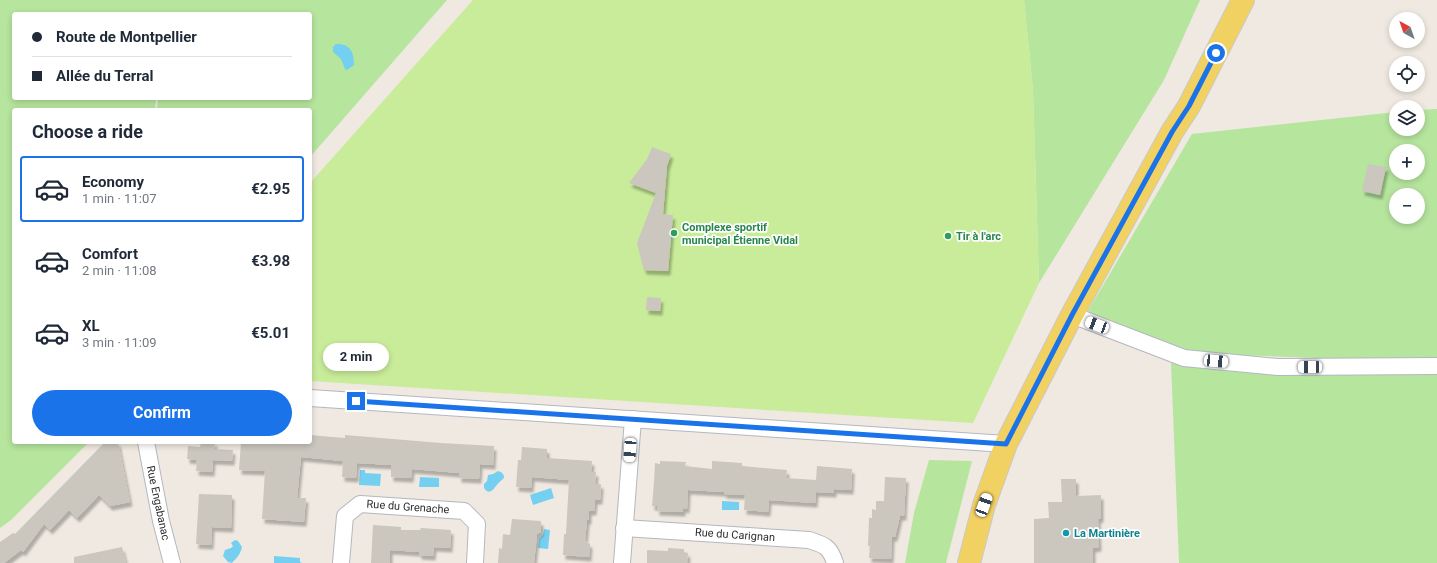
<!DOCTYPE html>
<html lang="en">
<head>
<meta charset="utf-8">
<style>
	body { margin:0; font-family:Roboto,sans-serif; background:#f2f2f3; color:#1f2937; height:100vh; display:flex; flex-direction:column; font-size:15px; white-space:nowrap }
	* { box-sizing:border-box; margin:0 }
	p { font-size:13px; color:#747a83 }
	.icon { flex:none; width:22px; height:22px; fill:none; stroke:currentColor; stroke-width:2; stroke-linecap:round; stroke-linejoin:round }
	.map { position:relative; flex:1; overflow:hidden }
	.drawer { position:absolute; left:12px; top:108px; width:300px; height:336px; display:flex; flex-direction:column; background:#fff; border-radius:4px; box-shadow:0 2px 6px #0003 }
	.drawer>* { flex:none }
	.hud { position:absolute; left:12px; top:12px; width:300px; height:88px; border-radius:4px; box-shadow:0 2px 6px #0003; display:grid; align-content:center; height:88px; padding:0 20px; background:#fff }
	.needle { width:26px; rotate:320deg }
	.tools { position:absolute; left:1389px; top:12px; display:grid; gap:8px }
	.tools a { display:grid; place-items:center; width:36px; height:36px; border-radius:50%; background:#fff; box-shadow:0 2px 6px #0003; font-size:20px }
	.end { position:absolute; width:18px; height:18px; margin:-9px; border:5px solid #1a73e8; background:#fff; box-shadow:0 0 0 2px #fff }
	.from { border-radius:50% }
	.bubble { position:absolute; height:28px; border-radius:14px; background:#fff; box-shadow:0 2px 6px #0003; font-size:13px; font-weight:700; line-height:28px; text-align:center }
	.car { position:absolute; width:12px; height:24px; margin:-12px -6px; border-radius:5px; box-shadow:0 0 3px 1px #0007; background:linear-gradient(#fff 24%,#345 0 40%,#fff 0 76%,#345 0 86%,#fff 0) }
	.hud b { display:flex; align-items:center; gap:14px; height:38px; font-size:15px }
	.hud b+b { border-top:1px solid #e0e1e3 }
	.hud i { width:10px; height:10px; background:#1f2937 }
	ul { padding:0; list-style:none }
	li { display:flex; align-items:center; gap:12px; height:66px; margin:0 8px 6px; padding:0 12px; border:2px solid transparent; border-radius:4px }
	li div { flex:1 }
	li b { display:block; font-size:15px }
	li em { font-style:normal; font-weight:700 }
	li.current { border-color:#1a73e8 }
	li>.icon { width:36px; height:36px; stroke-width:1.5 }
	h2 { padding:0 20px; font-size:18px; line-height:48px }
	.primary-button { display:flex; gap:8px; margin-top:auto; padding:8px 20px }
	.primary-button a { flex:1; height:46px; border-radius:24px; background:#1a73e8; color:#fff; font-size:16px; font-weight:700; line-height:46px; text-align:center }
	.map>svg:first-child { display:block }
	.green { fill:#b6e59e; fill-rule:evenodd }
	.pitch { fill:#c9ec9a }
	.water { fill:#75cff0 }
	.building { fill:#cbc7bf; filter:url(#shadow) }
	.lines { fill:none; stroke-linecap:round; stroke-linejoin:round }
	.street-casing { stroke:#b4b7c1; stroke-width:18 }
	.primary-casing { stroke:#c9c9c9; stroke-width:24 }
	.street { stroke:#fff; stroke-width:16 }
	.primary { stroke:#f2d163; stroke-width:22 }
	.route { stroke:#1a73e8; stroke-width:5 }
	.leisure-dot { fill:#2e9e5b; stroke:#fff; stroke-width:1.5 }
	.culture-dot { fill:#0f9aa8; stroke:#fff; stroke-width:1.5 }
	.labels { text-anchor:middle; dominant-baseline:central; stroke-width:3.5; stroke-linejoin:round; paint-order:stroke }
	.leisure-label { font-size:11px; font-weight:bold; fill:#27864d; stroke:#fff; text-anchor:start }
	.street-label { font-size:11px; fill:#2e2e2e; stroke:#fff }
	.culture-label { font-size:11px; font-weight:bold; fill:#0d838f; stroke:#fff; text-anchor:start }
</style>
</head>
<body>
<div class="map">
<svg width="1437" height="563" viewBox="0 0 1437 563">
	<defs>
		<filter id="shadow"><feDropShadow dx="2.5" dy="4.5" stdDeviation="1" flood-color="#0004"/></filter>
	</defs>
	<rect width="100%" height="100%" fill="#efe9e1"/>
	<g class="green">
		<polygon points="0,0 447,0 310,157 310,110 157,110 158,98 310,98 310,14 166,14 166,12 166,14 14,14 14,98 156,98 155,110 14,110 14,442 89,442 11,520 0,528"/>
		<polygon points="1024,0 1200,0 1164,80 1039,283 1033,90"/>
		<path d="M1437,109V360L1318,358L1185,353L1085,316L1192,134L1396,112V129H1418V110ZM1396,151H1418V173H1396ZM1396,195H1418V217H1396Z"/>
		<polygon points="1171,363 1277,372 1437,371 1437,563 1179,563"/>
		<polygon points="929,460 972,461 946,563 905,563 914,513"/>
	</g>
	<polygon class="pitch" points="473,0 1024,0 1033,90 1039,283 973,423 310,381 310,183"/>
	<g class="water">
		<path d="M336,44C350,43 354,52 354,65L347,70L345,69L341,59L333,52V47Z"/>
		<polygon points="360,470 365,470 365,473 381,474 380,486 359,485"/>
		<path d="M498,471C502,472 504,474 504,478C501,481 498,483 496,486C492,491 489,495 484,488V484L487,481L488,475L493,474Z"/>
		<polygon points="420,477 439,478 439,487 419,487"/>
		<polygon points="551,488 554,498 533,505 530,495"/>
		<polygon points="722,501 739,502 739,510 722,510"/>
		<polygon points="544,529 550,530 548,549 538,548 539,539 543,535"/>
		<path d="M235,540L238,541L242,547C241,553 237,558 232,563L228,562L223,556L225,550L231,548L233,546L231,543Z"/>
		<polygon points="274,556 300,558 300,562 302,563 274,563"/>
	</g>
	<g class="building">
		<polygon points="652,147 671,154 667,166 663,214 673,215 668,271 644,270 637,243 656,193 629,183 647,159"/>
		<polygon points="1368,164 1386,167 1380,195 1362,191"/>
		<polygon points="647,297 661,298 660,311 646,310"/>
		<polygon points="310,435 345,438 345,435 441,443 494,446 493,465 480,464 479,479 459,478 459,473 412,469 411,478 391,477 391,465 357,463 356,478 342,477 343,461 301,457 297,498 306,498 304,522 262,519 265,471 239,470 241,442 310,442"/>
		<polygon points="105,442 118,442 130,502 110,506 99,495 77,518 69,510 50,530 44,524 23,552 21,550 4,563 0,563 0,542 13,533 15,534"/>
		<polygon points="201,442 215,442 214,449 233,450 232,461 213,460 212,472 196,471 197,460 187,459 188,446 200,447"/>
		<polygon points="522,447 547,449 547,458 592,461 591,472 596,472 595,484 601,484 600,500 595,500 594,511 589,511 589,520 587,520 585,541 590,544 589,557 563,555 564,534 566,534 569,480 532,477 531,488 516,487 518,460 521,460"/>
		<polygon points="660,461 686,462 685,466 712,469 712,461 742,463 742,466 787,470 786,478 816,480 817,466 852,469 851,490 834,489 834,493 816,492 815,503 769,500 768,512 744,510 745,495 724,494 724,492 688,490 687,509 683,508 683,512 657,511 657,506 652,506 654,482 655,463 660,464"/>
		<polygon points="885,477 906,478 904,516 900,516 895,537 892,537 891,559 869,558 870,546 868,546 869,518 872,518 872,509 876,510 876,501 884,501"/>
		<polygon points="1061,479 1076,479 1076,496 1101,495 1101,518 1098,519 1099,547 1093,548 1093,563 1034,563 1034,519 1049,518 1048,502 1062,502"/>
		<polygon points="199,494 232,495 231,528 212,527 211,545 196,544"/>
		<polygon points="512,519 541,521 541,532 537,534 534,563 498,563 499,548 502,549 503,534 510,535"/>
		<polygon points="373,525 401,527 401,530 420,530 421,528 451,530 450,548 434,547 433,556 419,555 419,552 390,550 390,563 371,563"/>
		<polygon points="122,547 126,563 74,563 74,557"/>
		<polygon points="668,548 684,549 684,552 688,553 687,563 647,563 647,550 668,551"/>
	</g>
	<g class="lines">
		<g class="street-casing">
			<g id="street">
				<polyline points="1072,315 1184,358 1278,367 1437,366"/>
				<polyline points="310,398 1006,444"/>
				<polyline points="146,442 161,521 172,563"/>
				<path d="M624,528L809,540C825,545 830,547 835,563"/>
				<polyline points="341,563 345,516 360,504 464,511 477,524 475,563"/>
				<polyline points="622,563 633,419"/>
			</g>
		</g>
		<g class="primary-casing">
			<polyline id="primary" points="969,563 984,505 1006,444 1072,315 1172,132 1189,106 1243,0"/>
		</g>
		<use href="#street" class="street"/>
		<use href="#primary" class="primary"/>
	</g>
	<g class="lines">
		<polyline class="route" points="356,401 1006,444 1072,315 1172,132 1189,106 1216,53"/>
	</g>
	<g class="leisure-dot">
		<circle cx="674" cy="233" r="4"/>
		<circle cx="948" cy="236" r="4"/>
	</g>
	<circle class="culture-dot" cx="1066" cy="533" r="4"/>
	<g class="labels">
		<g class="leisure-label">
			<text x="682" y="227">Complexe sportif<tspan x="682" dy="13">municipal Étienne Vidal</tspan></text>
			<text x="956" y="236">Tir à l'arc</text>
		</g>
		<g class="street-label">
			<text transform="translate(158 503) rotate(78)">Rue Engabanac</text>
			<text transform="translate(408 507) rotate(4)">Rue du Grenache</text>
			<text transform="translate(735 535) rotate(4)">Rue du Carignan</text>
		</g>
		<g class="culture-label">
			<text x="1074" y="533">La Martinière</text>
		</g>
	</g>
</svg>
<div class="tools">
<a><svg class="needle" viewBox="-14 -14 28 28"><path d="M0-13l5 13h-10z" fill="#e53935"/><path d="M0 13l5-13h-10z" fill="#747a83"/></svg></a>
<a><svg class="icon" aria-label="locate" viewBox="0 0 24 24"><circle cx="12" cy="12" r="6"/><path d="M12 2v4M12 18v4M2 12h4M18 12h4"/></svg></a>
<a><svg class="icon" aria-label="layers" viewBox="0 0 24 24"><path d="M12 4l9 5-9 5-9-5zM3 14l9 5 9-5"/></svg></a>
<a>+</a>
<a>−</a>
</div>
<i class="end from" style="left:1216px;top:53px"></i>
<i class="end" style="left:356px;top:401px"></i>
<div class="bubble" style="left:323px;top:343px;width:66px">2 min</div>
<i class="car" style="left:1097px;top:325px;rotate:291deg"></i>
<i class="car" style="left:1216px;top:361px;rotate:95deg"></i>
<i class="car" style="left:1310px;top:367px;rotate:270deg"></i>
<i class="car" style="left:630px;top:450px;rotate:184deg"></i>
<i class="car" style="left:984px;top:505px;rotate:20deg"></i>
<div class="hud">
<b><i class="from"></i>Route de Montpellier</b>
<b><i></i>Allée du Terral</b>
</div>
<section class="drawer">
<h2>Choose a ride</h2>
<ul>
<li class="current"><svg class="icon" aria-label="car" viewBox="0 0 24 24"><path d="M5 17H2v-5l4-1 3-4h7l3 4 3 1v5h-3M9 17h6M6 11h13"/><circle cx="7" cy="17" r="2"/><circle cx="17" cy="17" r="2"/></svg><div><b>Economy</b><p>1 min · 11:07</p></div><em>€2.95</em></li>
<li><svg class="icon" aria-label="car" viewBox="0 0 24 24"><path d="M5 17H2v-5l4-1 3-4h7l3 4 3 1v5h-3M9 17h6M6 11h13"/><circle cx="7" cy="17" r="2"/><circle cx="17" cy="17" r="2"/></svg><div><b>Comfort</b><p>2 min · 11:08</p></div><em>€3.98</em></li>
<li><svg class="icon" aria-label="car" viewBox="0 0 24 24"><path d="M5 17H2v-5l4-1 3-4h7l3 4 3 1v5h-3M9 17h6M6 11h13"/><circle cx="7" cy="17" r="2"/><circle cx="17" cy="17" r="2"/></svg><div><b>XL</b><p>3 min · 11:09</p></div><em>€5.01</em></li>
</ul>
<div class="primary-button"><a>Confirm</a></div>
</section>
</div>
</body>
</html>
